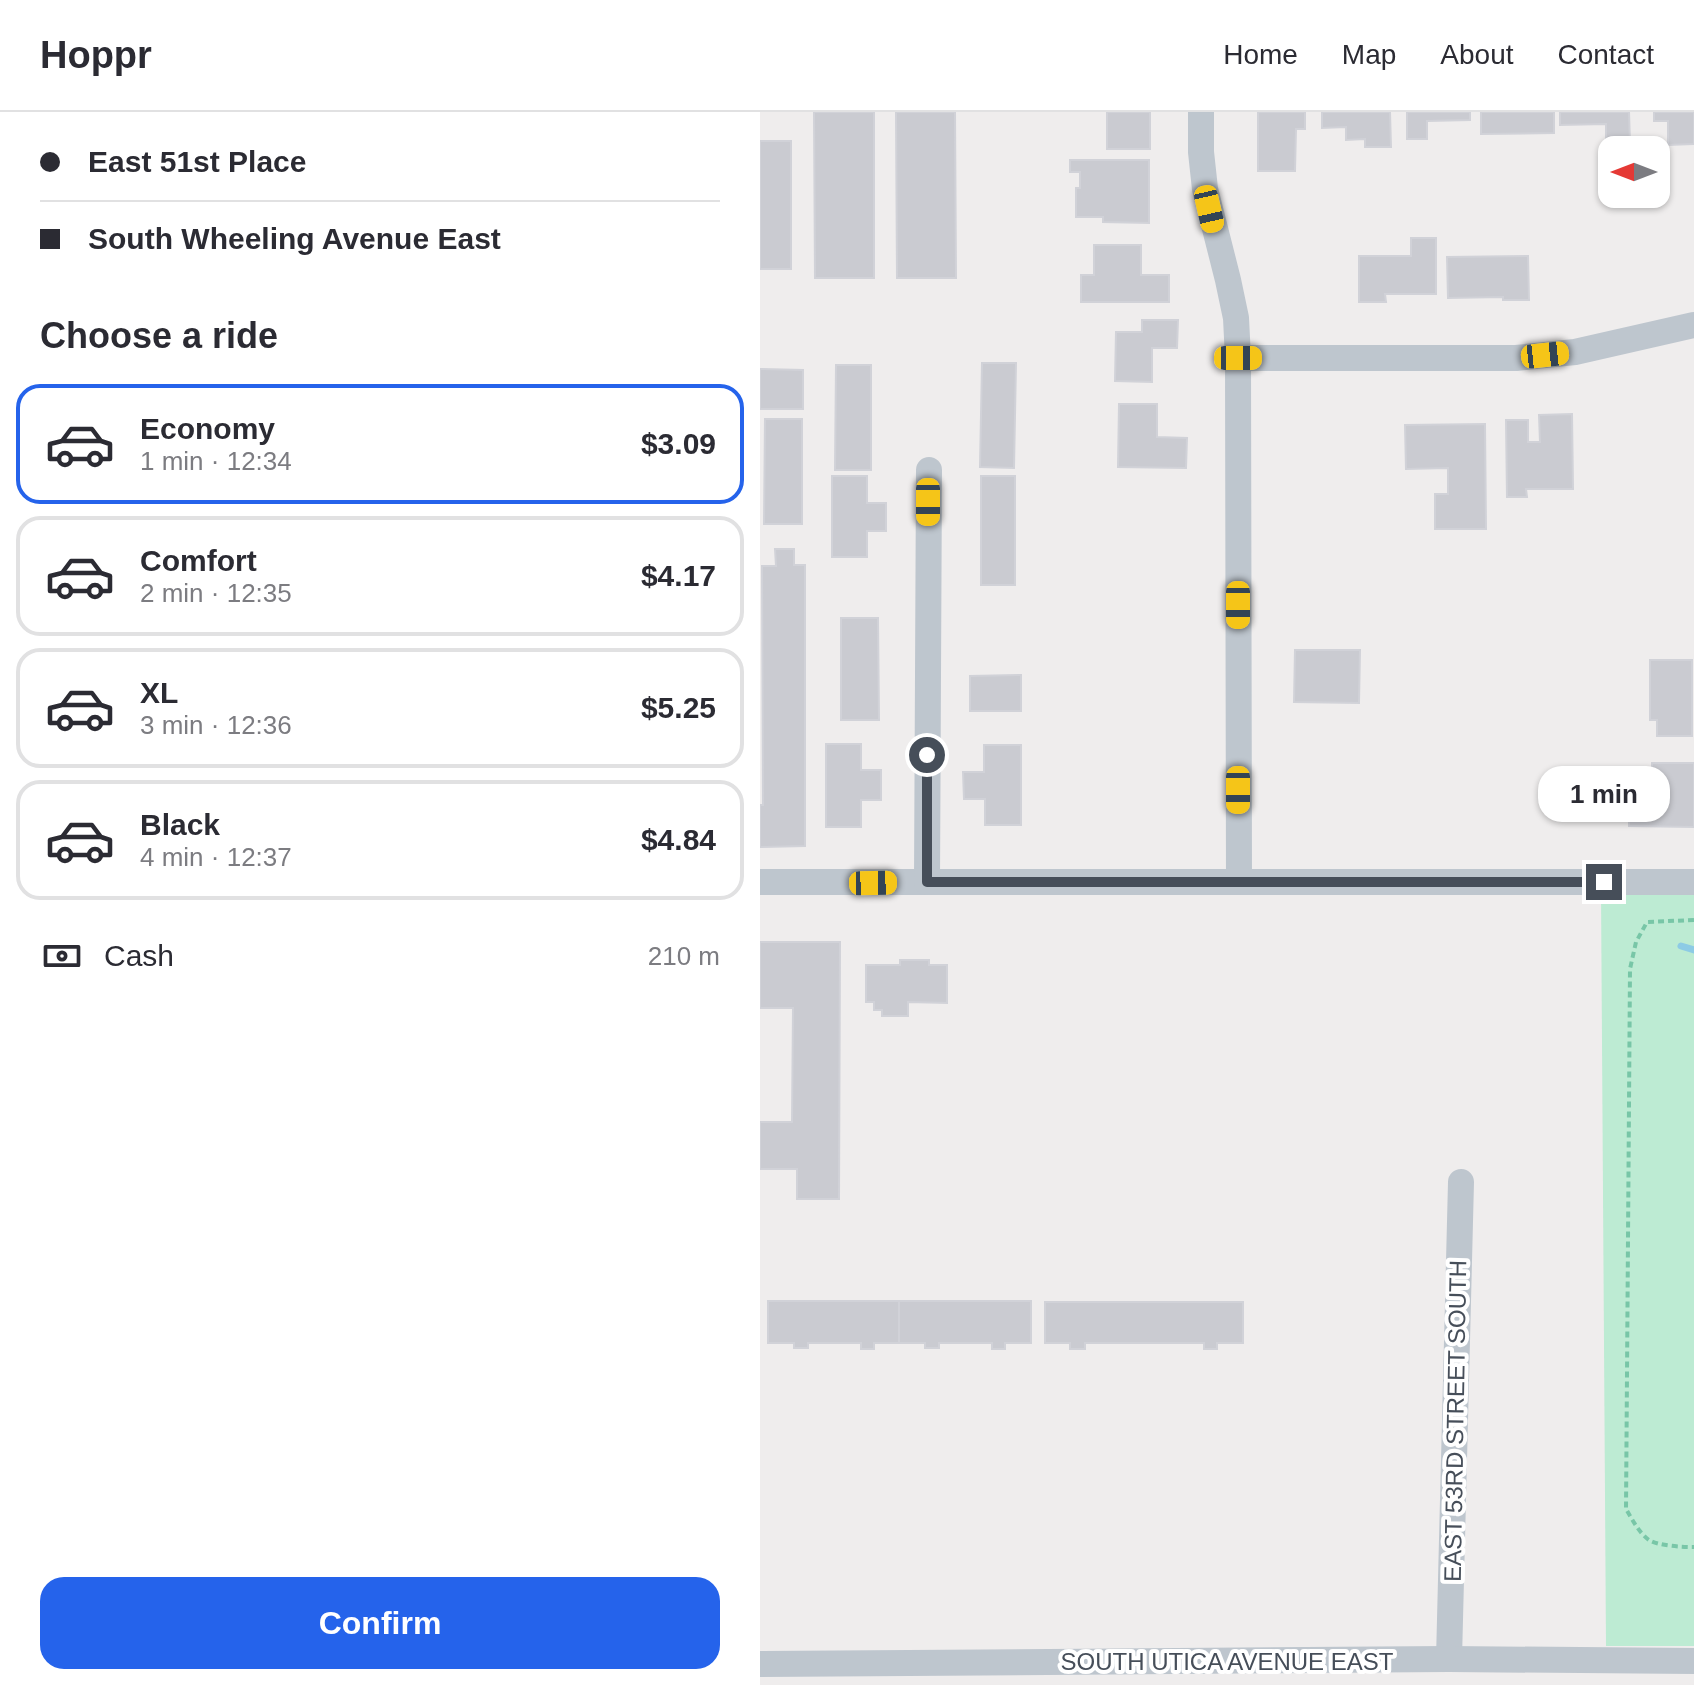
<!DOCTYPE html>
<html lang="en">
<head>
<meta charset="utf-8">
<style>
	body { margin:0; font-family:Helvetica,sans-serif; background:#f2f2f3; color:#2b2b33; height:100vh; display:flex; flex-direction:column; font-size:30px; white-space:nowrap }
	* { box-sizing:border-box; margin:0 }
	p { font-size:26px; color:#7c7c81 }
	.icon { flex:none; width:44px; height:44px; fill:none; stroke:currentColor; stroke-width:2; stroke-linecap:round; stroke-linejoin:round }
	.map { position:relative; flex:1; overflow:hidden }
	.drawer { display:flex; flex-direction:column; background:#fff; width:760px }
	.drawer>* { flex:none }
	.guide { display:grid; align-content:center; height:176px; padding:0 40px; background:#fff }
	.needle { width:52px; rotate:270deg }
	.buttons { position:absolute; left:838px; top:24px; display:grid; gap:16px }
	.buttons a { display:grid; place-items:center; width:72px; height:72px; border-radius:16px; background:#fff; box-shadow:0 2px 6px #0004; font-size:40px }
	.end { position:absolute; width:36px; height:36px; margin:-18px; border:10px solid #464e59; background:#fff; box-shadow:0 0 0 4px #fff }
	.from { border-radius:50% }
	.bubble { position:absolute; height:56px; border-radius:24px; background:#fff; box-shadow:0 2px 6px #0004; font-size:26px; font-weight:700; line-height:56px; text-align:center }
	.car { position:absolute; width:24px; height:48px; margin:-24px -12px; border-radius:10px; box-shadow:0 0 6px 2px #0007; background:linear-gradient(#f5c518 24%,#345 0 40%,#f5c518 0 76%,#345 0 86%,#f5c518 0) }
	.guide b { display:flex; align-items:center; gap:28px; height:76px; font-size:30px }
	.guide b+b { border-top:2px solid #e1e1e2 }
	.guide i { width:20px; height:20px; background:#2b2b33 }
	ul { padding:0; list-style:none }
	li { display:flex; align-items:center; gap:24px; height:120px; margin:0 16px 12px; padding:0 24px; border:4px solid #e1e1e2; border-radius:24px }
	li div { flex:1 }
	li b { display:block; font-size:30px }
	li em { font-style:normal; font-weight:700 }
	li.current { border-color:#2563eb }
	li>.icon { width:72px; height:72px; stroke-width:1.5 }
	h2 { padding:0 40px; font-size:36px; line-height:96px }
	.pay { display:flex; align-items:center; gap:20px; height:88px; padding:0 40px; font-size:30px }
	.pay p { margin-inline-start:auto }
	.action { display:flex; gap:16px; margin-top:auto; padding:16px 40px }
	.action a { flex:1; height:92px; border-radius:24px; background:#2563eb; color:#fff; font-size:32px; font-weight:700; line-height:92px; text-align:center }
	header { display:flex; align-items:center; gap:48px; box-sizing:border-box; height:112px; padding:0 40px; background:#fff; border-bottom:2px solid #e1e1e2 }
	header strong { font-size:38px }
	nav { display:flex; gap:44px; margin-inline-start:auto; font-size:28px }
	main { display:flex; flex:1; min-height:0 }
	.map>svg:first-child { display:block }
	.green { fill:#bdebd3 }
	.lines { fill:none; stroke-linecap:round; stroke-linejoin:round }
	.stream { stroke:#8dcbe5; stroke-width:7 }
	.building { fill:#cacbd1; stroke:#d1d2d8; stroke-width:2 }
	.path { stroke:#78c6a7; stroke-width:4; stroke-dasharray:6 4; stroke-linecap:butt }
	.minor { stroke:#bec6ce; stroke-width:26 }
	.route { stroke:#464e59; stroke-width:10 }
	.labels { text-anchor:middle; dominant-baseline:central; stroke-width:8; stroke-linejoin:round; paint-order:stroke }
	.street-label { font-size:24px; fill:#464e59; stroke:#fff }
</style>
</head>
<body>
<header>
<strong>Hoppr</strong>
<nav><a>Home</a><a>Map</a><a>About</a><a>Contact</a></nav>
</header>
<main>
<section class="drawer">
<div class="guide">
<b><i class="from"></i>East 51st Place</b>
<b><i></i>South Wheeling Avenue East</b>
</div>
<h2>Choose a ride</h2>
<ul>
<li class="current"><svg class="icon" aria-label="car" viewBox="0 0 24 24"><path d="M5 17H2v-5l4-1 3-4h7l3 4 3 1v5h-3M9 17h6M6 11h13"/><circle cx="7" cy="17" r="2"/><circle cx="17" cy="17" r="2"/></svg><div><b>Economy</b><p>1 min · 12:34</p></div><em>$3.09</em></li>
<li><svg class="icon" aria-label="car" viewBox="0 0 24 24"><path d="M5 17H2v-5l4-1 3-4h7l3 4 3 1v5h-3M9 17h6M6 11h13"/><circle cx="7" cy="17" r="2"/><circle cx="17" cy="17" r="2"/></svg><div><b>Comfort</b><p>2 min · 12:35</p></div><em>$4.17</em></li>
<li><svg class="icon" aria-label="car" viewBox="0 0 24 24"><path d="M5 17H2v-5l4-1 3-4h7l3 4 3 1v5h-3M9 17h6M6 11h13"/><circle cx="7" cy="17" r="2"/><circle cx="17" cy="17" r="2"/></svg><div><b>XL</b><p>3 min · 12:36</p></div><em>$5.25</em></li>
<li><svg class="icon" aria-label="car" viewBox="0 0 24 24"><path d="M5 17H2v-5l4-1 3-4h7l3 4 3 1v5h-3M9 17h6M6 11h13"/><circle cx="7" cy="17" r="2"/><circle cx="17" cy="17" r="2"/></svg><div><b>Black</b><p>4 min · 12:37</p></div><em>$4.84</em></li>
</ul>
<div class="pay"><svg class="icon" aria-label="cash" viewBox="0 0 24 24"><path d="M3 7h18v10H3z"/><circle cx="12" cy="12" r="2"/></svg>Cash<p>210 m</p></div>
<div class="action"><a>Confirm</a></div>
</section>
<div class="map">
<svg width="934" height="1573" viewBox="0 0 934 1573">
	<rect width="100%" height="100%" fill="#efeded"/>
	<polygon class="green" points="841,779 934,780 934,1534 846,1534"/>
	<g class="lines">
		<polyline class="stream" points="921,834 934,838"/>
	</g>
	<g class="building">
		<polygon points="54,0 114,0 114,166 55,166"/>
		<polygon points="136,0 195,0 196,166 137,166"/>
		<rect x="347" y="0" width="43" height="37"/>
		<polygon points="498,0 545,0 545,17 536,17 535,59 498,59"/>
		<polygon points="562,0 630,0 631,35 605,35 605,27 586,28 586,15 562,16"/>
		<polygon points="647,0 710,0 710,8 667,9 667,27 647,27"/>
		<polygon points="721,0 794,0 794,21 721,22"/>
		<polygon points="800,0 869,0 870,32 846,32 846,12 800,13"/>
		<polygon points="894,0 934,0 934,32 908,33 908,9 894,9"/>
		<rect x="0" y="29" width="31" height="128"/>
		<polygon points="310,48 389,48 389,111 343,110 343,105 316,105 316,76 320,76 320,60 310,60"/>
		<polygon points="651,126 676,126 676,182 625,182 626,190 599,190 599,144 651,144"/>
		<polygon points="334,133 381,133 381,163 409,163 409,190 321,190 321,163 334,163"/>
		<polygon points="768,144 769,188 743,188 743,185 688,186 687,145"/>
		<polygon points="382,208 418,208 417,236 392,236 392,270 355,269 356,220 382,220"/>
		<polygon points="222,251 256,251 254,356 220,355"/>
		<polygon points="76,253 111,253 111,358 75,358"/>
		<polygon points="0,257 43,258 43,297 0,297"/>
		<polygon points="359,292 397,292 397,325 427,326 426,356 358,355"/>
		<polygon points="812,302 813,377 766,377 767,385 747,385 746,308 768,308 768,330 780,330 779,303"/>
		<polygon points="5,307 42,307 42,412 4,412"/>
		<polygon points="725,312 726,417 675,417 675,382 688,382 688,356 646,357 645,313"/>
		<polygon points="72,364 107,364 107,391 126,391 126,419 107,419 107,445 72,445"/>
		<rect x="221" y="364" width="34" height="109"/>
		<polygon points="15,437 34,437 34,453 45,453 45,734 0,735 0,693 3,693 2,454 16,454"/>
		<polygon points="81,506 118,506 119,608 81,608"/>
		<polygon points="535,538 600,538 599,591 534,590"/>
		<polygon points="890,548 932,548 932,624 897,624 897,608 890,608"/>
		<polygon points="261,563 261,599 210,599 210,564"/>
		<polygon points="66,632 101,632 101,658 121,658 121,688 101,688 101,715 66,715"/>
		<polygon points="224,633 261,633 261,713 225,713 225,687 204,687 203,660 224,660"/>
		<polygon points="892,651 934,651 934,715 869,714 869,683 892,683"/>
		<polygon points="0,830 80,830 79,1087 37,1087 37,1057 0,1057 0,1010 32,1010 33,896 0,896"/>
		<polygon points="140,848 169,848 169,853 187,853 187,891 148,890 148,904 122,904 122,898 114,898 114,890 106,890 106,853 140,853"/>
		<polygon points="8,1189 139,1189 139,1231 114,1231 114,1237 101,1237 101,1231 48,1231 48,1236 34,1236 34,1231 8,1231"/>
		<polygon points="139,1189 271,1189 271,1231 245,1231 245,1237 232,1237 232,1231 179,1231 179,1236 165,1236 165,1231 139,1231"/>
		<polygon points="285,1190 483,1190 483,1231 457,1231 457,1237 444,1237 444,1231 325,1231 325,1237 310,1237 310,1231 285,1231"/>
	</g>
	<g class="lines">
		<path class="path" d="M934,808L887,810L876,830L870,857L866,1397C872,1407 879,1421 889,1428C899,1434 922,1435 934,1435"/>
		<g class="minor">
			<polyline points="441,0 441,40 445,77 468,168 476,206 478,246 479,769"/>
			<polyline points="478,246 756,246 815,240 934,213"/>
			<polyline points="0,770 934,770"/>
			<polyline points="167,770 169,358"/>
			<polyline points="689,1547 701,1070"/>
			<polyline points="0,1552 689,1547 934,1549"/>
		</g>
	</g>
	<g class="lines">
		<polyline class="route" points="167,643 167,770 844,770"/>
	</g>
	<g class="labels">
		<g class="street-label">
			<text transform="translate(695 1309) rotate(-89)">EAST 53RD STREET SOUTH</text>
			<text x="467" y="1549">SOUTH UTICA AVENUE EAST</text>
		</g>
	</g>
</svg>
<div class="buttons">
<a><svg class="needle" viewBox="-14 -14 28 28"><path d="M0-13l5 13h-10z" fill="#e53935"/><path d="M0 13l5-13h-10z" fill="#7c7c81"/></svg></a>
</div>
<i class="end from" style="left:167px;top:643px"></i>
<i class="end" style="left:844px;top:770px"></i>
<div class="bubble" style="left:778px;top:654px;width:132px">1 min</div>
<i class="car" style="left:449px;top:97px;rotate:167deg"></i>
<i class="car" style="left:785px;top:243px;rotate:84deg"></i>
<i class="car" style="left:478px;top:246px;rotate:90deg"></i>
<i class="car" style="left:168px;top:390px;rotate:180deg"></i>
<i class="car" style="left:478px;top:493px;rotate:180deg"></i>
<i class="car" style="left:478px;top:678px;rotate:180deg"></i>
<i class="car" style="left:113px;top:771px;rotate:89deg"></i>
</div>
</main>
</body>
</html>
